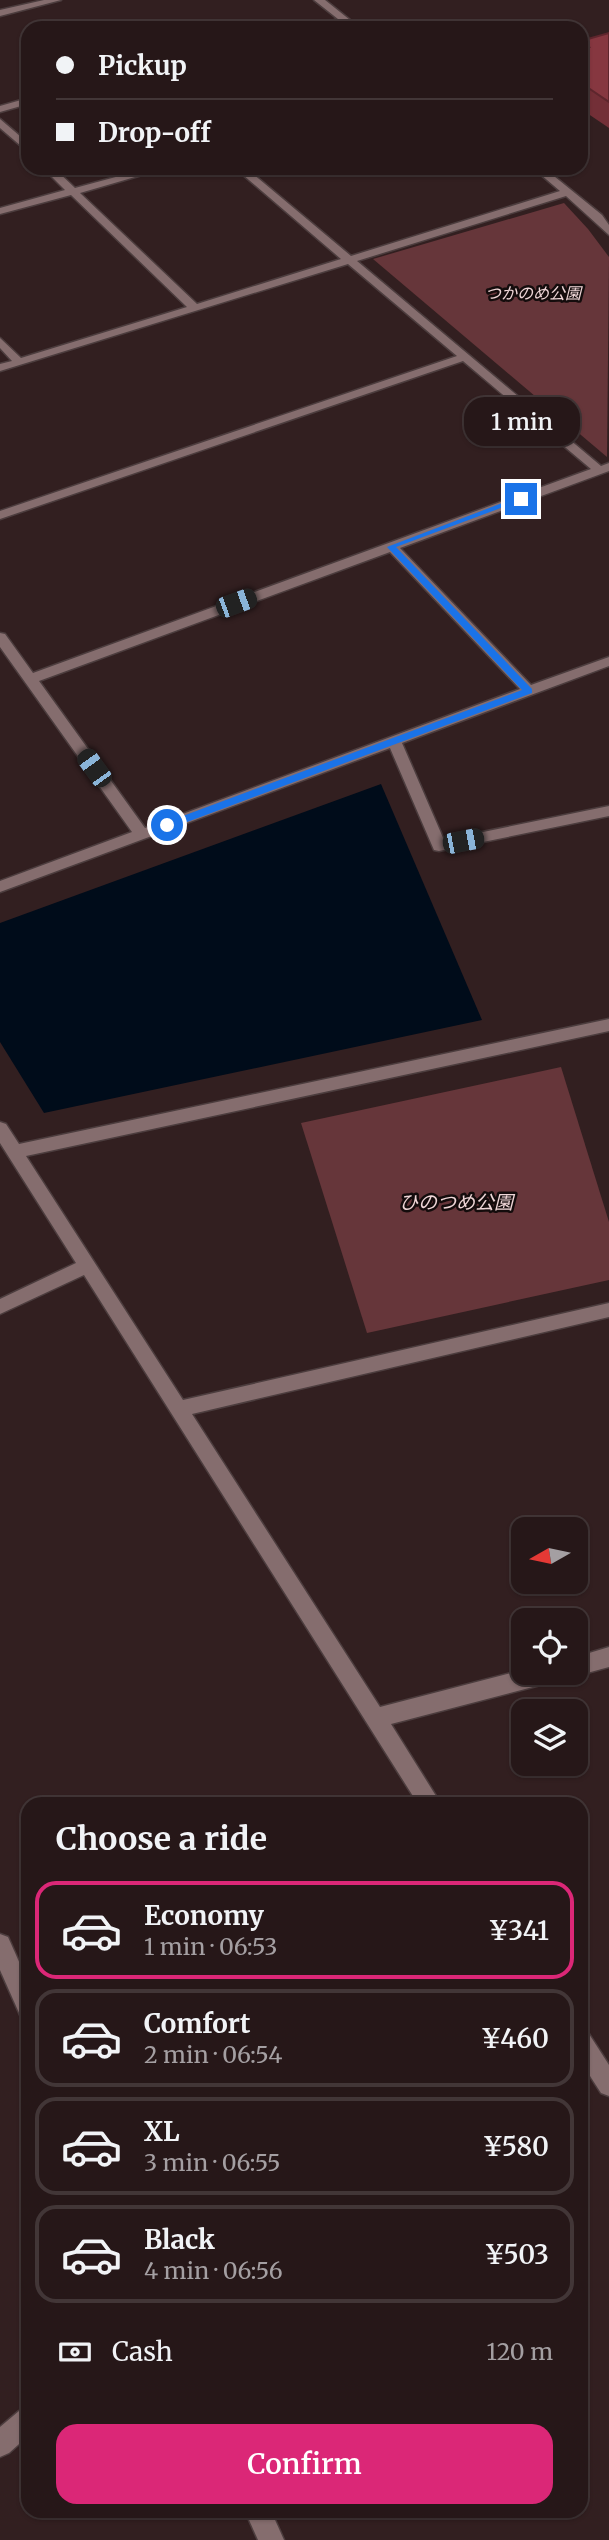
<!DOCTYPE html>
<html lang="en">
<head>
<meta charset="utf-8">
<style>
	body { margin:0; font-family:Merriweather,"Noto Sans JP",serif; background:#2e2021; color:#f1f3f6; height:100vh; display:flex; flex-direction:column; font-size:26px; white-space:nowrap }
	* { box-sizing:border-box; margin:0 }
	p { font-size:23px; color:#a49fa2 }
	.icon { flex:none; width:38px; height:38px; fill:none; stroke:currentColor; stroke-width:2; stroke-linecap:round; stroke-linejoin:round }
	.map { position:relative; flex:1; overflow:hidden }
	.details { position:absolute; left:21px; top:1797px; width:567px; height:721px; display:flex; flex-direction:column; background:#261718; border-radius:21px; box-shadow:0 2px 5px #0004,0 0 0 2px #423637 }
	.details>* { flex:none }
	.top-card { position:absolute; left:21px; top:21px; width:567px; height:154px; border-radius:21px; box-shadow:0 2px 5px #0004,0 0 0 2px #423637; display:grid; align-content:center; height:154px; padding:0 35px; background:#261718 }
	.needle { width:46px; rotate:261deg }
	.buttons { position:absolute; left:511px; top:1517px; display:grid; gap:14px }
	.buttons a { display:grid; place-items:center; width:77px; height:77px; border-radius:14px; background:#261718; box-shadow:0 2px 5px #0004,0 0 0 2px #423637; font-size:35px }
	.end { position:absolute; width:32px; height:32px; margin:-16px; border:9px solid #1a73e8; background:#fff; box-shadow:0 0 0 4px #fff }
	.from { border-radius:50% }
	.bubble { position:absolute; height:49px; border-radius:21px; background:#261718; box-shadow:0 2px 5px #0004,0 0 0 2px #423637; font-size:23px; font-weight:600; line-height:49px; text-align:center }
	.car { position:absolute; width:21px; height:42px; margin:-21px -10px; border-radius:9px; box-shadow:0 0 5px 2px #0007; background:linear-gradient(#222 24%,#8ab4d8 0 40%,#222 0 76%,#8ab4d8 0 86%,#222 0) }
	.top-card b { display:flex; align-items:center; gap:24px; height:66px; font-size:26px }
	.top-card b+b { border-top:2px solid #423637 }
	.top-card i { width:18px; height:18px; background:#f1f3f6 }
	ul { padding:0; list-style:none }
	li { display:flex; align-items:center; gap:21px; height:98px; margin:0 14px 10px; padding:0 21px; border:4px solid #423637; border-radius:21px }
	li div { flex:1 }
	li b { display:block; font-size:26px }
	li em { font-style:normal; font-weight:600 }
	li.current { border-color:#db2777 }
	li>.icon { width:63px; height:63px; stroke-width:1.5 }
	h2 { padding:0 35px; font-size:32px; line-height:84px }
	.pay { display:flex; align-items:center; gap:18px; height:77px; padding:0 35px; font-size:26px }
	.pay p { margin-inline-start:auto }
	.primary-button { display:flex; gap:14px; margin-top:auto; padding:14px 35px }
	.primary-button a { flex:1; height:80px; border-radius:21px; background:#db2777; color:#fff; font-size:28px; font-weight:600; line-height:80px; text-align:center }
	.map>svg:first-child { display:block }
	.green { fill:#66363a }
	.water { fill:#000c1a }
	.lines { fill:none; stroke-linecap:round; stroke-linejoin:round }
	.minor-casing { stroke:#4c3d3e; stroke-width:3 }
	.minor { fill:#856d6e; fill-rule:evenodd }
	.wall { fill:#732f37 }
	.building { fill:#863740; stroke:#5e262d; stroke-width:2 }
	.route { fill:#1a73e8 }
	.labels { text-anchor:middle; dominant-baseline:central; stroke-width:5; stroke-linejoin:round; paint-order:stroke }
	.far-park-label { font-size:16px; font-style:italic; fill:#efd6d7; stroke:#140c0c }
	.park-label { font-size:19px; font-style:italic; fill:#efd6d7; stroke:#140c0c }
</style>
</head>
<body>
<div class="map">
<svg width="609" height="2540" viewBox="0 0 609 2540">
	<rect width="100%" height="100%" fill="#321f20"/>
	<g class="green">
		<polygon points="564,203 588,229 609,257 607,457 373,259"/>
		<polygon points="561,1067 609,1222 609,1280 367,1333 301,1123"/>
	</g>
	<polygon class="water" points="381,784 482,1020 44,1113 0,1042 0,923"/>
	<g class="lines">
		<g class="minor-casing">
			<g id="minor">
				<polygon points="44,0 61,0 0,16 0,10"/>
				<polygon points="314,0 325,0 360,28 349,28 343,23 326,28 310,28 338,19"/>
				<polygon points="28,98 28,104 0,112 0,106"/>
				<polygon points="0,119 28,143 28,152 0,128"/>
				<path d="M43,168H54L75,188L149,168H166L80,193L197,304L341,259L235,168H246L351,256L560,191L533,168H544L602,215L609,225V235L566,196L357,261L601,466L609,463V471L400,548L531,685L609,657V666L402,743L444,840L609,806V816L439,851L434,850L390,748L0,892V881L132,832L0,647V633L5,634L33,673L591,469L463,361L0,519V511L457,356L348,264L0,371V364L12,361L0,348V338L21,358L187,307L71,195L0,214V208L65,190ZM390,552L520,689L145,828L39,681Z"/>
				<polygon points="609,1019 609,1031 26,1156 183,1400 609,1303 609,1317 192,1414 380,1707 523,1670 523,1673 558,1673 555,1680 548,1683 391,1724 441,1804 418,1804 84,1275 0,1314 0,1299 76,1263 0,1143 0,1122 6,1124 19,1144"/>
				<polygon points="609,1647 609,1667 576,1676 569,1673 576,1673 576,1657"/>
				<polygon points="0,1934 8,1937 28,1982 28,2018 20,2015 0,1970"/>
				<polygon points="581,2031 589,2034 609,2065 609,2096 601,2093 581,2062"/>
				<polygon points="28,2407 28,2436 9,2453 0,2457 0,2427 19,2411"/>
				<polygon points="245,2511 271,2511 284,2540 258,2540"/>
			</g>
		</g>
		<use href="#minor" class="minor"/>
	</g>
	<polygon class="wall" points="609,33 609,128 581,109 581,41"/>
	<polygon class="building" points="609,33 609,102 581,83 581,49 589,47 581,41"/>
	<polygon class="route" points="518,497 525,499 396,547 532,689 532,693 171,828 164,828 164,823 522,690 387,547"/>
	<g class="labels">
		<g class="far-park-label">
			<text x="533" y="293">つかのめ公園</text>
		</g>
		<g class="park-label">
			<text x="456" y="1202">ひのつめ公園</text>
		</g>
	</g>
</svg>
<div class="buttons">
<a><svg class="needle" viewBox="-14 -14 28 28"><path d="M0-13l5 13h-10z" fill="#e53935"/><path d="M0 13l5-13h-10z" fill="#a49fa2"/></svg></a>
<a><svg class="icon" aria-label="locate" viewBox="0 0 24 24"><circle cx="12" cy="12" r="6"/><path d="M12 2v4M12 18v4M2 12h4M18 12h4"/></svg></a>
<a><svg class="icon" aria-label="layers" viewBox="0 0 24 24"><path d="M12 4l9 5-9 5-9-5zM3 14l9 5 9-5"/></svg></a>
</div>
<i class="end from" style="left:167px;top:825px"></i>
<i class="end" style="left:521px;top:499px"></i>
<div class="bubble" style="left:464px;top:397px;width:116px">1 min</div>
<i class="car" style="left:236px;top:603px;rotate:70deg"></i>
<i class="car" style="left:94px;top:768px;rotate:324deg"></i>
<i class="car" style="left:463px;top:841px;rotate:79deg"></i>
<div class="top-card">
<b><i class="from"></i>Pickup</b>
<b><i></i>Drop-off</b>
</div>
<section class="details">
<h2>Choose a ride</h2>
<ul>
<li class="current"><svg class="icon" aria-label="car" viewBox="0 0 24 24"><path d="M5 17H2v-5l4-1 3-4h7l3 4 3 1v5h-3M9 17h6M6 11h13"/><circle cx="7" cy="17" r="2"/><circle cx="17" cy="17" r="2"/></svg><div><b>Economy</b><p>1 min · 06:53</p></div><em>¥341</em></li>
<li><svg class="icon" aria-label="car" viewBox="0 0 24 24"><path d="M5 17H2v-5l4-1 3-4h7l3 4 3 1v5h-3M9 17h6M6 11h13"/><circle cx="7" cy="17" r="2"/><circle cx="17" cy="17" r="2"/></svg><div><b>Comfort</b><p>2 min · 06:54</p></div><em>¥460</em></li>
<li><svg class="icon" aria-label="car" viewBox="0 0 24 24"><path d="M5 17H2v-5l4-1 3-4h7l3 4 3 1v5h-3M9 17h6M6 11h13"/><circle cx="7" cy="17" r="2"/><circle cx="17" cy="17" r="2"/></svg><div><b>XL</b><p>3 min · 06:55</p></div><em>¥580</em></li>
<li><svg class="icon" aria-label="car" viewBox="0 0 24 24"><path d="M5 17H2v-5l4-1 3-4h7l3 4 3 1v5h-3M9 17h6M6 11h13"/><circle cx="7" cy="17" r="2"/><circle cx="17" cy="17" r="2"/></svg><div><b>Black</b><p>4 min · 06:56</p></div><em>¥503</em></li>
</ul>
<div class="pay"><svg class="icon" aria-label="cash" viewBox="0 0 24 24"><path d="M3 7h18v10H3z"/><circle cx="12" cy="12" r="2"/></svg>Cash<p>120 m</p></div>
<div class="primary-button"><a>Confirm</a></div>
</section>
</div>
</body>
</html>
